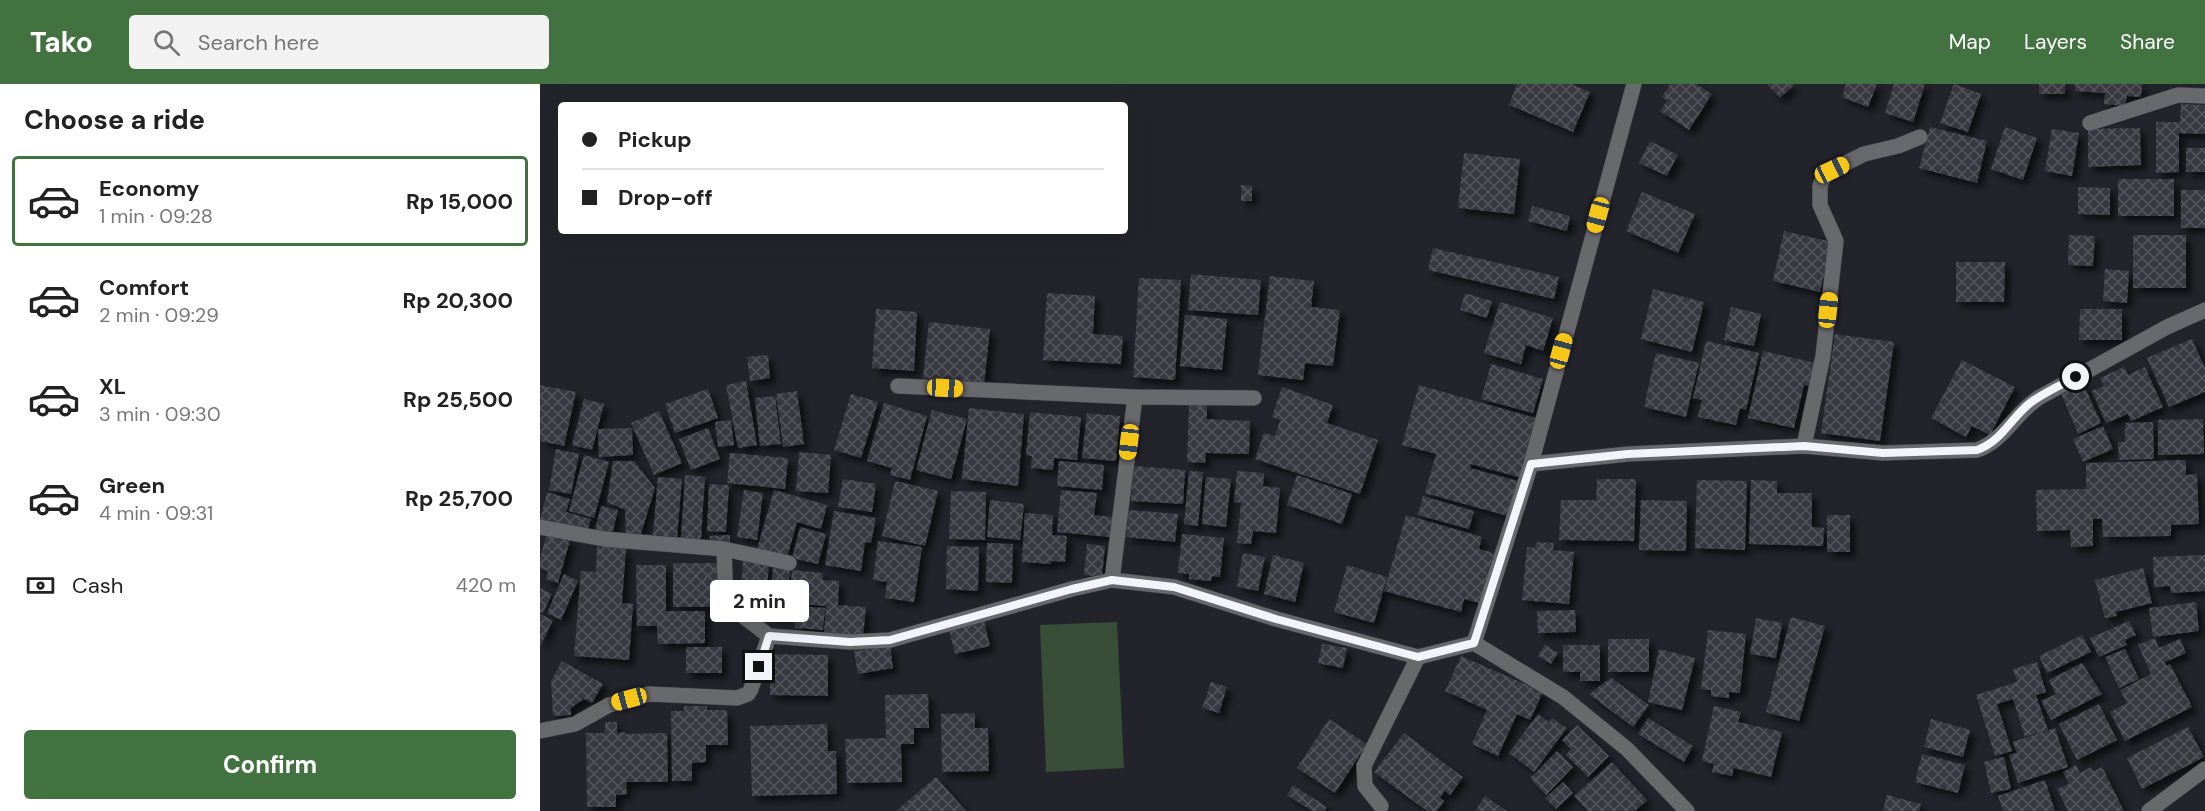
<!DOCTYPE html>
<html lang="en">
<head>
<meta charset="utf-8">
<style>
	body { margin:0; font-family:"DM Sans",sans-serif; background:#f2f2f2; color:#222; height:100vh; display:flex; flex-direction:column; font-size:22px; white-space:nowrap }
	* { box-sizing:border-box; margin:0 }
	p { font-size:20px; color:#767676 }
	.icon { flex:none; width:33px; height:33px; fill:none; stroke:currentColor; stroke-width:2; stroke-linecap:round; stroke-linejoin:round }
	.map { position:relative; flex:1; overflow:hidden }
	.side { display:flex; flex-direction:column; background:#fff; width:540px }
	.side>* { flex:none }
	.hud { position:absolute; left:18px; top:18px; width:570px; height:132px; border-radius:6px; box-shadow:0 6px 24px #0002; display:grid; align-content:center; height:132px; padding:0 24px; background:#fff }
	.end { position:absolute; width:27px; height:27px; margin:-14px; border:8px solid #f3f4f9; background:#111; box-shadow:0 0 0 3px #111 }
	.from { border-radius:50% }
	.bubble { position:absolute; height:42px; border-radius:6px; background:#fff; box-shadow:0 6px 24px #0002; font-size:20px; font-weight:700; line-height:42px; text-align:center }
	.car { position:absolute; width:18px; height:36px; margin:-18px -9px; border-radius:8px; box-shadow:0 0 4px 2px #0007; background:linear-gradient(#f5c518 24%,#345 0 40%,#f5c518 0 76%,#345 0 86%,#f5c518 0) }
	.hud b { display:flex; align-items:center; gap:21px; height:57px; font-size:22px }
	.hud b+b { border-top:2px solid #e0e0e0 }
	.hud i { width:15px; height:15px; background:#222 }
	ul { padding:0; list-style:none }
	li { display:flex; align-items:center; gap:18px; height:90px; margin:0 12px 9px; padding:0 12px; border:3px solid transparent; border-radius:6px }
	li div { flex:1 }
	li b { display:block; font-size:22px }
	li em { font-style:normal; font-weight:700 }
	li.active { border-color:#427240 }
	li>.icon { width:54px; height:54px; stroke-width:1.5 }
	h2 { padding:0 24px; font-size:27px; line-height:72px }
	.pay { display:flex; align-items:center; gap:15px; height:66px; padding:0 24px; font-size:22px }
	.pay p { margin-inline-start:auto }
	.cta { display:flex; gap:12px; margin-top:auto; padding:12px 24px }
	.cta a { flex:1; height:69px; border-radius:6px; background:#427240; color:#fff; font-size:24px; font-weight:700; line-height:69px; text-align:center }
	header { display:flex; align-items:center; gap:36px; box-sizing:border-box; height:84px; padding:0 30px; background:#427240; color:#fff }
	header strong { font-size:28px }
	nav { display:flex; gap:33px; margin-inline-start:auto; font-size:21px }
	.search { width:420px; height:54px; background:#f2f2f2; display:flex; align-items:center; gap:15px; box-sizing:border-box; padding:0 21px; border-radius:6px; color:#767676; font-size:22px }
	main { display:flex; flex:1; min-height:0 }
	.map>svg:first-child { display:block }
	.pitch { fill:#394e37 }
	.building { fill:url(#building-cross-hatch); filter:url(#shadow) }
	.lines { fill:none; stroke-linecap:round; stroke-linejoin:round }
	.minor-casing { stroke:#404148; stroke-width:16 }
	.minor { stroke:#68696d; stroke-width:15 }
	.route { stroke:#f3f4f9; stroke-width:8 }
</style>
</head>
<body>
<header>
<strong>Tako</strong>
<div class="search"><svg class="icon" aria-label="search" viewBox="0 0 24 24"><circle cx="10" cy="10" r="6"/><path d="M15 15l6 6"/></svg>Search here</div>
<nav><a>Map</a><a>Layers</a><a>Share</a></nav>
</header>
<main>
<section class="side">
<h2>Choose a ride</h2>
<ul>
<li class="active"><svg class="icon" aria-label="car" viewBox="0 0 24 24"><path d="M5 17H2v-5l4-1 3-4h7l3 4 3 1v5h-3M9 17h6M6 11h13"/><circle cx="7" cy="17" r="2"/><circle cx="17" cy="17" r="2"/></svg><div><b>Economy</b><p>1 min · 09:28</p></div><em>Rp 15,000</em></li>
<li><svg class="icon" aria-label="car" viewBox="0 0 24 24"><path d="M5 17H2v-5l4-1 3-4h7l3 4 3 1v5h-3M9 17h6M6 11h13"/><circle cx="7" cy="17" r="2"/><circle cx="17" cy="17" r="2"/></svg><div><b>Comfort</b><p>2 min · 09:29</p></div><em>Rp 20,300</em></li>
<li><svg class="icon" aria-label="car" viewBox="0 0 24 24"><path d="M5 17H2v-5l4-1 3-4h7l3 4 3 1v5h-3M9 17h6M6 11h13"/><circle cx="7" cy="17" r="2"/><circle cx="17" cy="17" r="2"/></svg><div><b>XL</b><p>3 min · 09:30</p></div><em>Rp 25,500</em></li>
<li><svg class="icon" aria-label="car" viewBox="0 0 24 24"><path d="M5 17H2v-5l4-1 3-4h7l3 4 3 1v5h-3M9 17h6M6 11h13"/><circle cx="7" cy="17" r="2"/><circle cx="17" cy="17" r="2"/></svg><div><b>Green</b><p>4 min · 09:31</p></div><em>Rp 25,700</em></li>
</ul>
<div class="pay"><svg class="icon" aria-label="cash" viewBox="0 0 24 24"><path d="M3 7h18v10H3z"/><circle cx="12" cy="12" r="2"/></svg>Cash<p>420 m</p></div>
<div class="cta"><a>Confirm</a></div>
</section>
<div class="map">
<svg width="1665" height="727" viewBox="0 0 1665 727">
	<defs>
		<pattern id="building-cross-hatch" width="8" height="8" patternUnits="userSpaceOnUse" patternTransform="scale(1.5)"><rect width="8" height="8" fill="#383941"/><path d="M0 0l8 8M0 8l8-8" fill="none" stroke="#55565d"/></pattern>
		<filter id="shadow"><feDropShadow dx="5.5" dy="5.5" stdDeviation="3" flood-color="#0009"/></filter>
	</defs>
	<rect width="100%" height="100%" fill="#23242b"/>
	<polygon class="pitch" points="577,538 584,684 506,688 500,541"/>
	<g class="building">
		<polygon points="977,0 1031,0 1050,8 1033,48 969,21"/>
		<polygon points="1130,0 1156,0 1172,10 1149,46 1120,27 1127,17 1122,13"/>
		<polygon points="1227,0 1255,0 1240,14"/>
		<polygon points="1306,0 1337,0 1328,23 1302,13"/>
		<polygon points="1354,0 1385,0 1373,38 1345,29"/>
		<polygon points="1414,0 1441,10 1428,48 1400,39"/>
		<rect x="1499" y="0" width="26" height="10"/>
		<polygon points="1535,0 1602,0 1601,13 1587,12 1585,22 1564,20 1565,9 1535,7"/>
		<polygon points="1641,20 1665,21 1665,50 1639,49"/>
		<polygon points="1616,38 1639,38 1639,88 1616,89"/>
		<polygon points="1390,43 1447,57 1437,99 1379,84"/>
		<polygon points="1465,43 1497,54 1483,96 1451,85"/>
		<polygon points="1600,44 1601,81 1548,83 1548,45"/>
		<polygon points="1512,45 1539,49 1532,92 1505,87"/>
		<polygon points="1110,57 1138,71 1127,92 1099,79"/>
		<rect x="1646" y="64" width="19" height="24"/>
		<polygon points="924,69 980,75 974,130 918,124"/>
		<rect x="1578" y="95" width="56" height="37"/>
		<polygon points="701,101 712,102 712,117 701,117"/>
		<polygon points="1538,103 1570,104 1570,131 1538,130"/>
		<rect x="1641" y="106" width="24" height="38"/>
		<polygon points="1102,108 1155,130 1138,169 1086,147"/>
		<polygon points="992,122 1030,132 1027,147 988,137"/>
		<polygon points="1244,147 1292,158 1280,208 1233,197"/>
		<polygon points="1529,151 1555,152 1553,182 1528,181"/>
		<rect x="1593" y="151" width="53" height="53"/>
		<polygon points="893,164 1019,193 1014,215 888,186"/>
		<polygon points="1416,178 1465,178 1464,218 1416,218"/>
		<polygon points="1565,185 1589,187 1587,219 1563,217"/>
		<polygon points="651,190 721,196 718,231 648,226"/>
		<polygon points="730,192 774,197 771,223 800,226 793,282 765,279 763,296 718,291"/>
		<polygon points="599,194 641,196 635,296 593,293"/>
		<polygon points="1113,205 1164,218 1152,268 1101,255"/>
		<polygon points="507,209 555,212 553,250 583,252 581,280 503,276"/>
		<polygon points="925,209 952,217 947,234 920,226"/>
		<polygon points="960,218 1013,234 1003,267 986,261 981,280 944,269"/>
		<polygon points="1191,223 1221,230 1214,262 1184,256"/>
		<polygon points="336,225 377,228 374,287 332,284"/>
		<polygon points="1540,225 1582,225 1582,256 1539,256"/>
		<polygon points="645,231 687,235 682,286 640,282"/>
		<polygon points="389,238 450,245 444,301 383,294"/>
		<polygon points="1295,250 1354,258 1340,357 1281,349"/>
		<polygon points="1652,255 1665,284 1665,308 1629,323 1607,274"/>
		<polygon points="1166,257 1219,269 1206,326 1200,324 1196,341 1158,333 1162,316 1153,314"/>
		<polygon points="1223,267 1276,279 1270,302 1264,301 1254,344 1208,334"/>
		<polygon points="1116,269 1159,279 1146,333 1104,323"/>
		<polygon points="228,271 230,294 210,297 207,273"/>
		<polygon points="1422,276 1475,303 1450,351 1432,342 1426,353 1391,334"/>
		<polygon points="951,280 1003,295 993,329 941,315"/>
		<polygon points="1584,283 1588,291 1605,283 1623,323 1591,337 1588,330 1566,339 1552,307 1564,302 1560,294"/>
		<polygon points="206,297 217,361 198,364 186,301"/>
		<polygon points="1542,297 1561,339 1538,350 1520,307"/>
		<polygon points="0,301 36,308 24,362 0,357"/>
		<polygon points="879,301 999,335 982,394 931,380 930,384 981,398 971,433 885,409 896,370 862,361"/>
		<polygon points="742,303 793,321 787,339 838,356 820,410 715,375 724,349 735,352 740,336 732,333"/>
		<polygon points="168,305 178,334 135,349 125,320"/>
		<polygon points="257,307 264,360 243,363 236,310"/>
		<polygon points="311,310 338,318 321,374 294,366"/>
		<polygon points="235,312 241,360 220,362 215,314"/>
		<polygon points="44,315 64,320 52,366 32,361"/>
		<polygon points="344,319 387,332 370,396 350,391 352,384 327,377"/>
		<polygon points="649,321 667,321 667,335 710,337 709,370 666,369 665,379 647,378"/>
		<polygon points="429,324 484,330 478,402 422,395"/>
		<polygon points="392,326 427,335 411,395 376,386"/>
		<polygon points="119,327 142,379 114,391 91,339"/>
		<polygon points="490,328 541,333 537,376 514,374 513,386 491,384 492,372 486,371"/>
		<polygon points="547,329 580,332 576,377 542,374"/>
		<polygon points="1663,335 1664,370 1618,371 1618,336"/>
		<polygon points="191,336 194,361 178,363 175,338"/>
		<polygon points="1613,338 1614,375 1579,376 1578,358 1585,358 1585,339"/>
		<polygon points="1563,342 1573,365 1543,378 1533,355"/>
		<polygon points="92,344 93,371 59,373 58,345"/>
		<polygon points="168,344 180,375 151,386 139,355"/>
		<polygon points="16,365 39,370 31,410 9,406"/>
		<polygon points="259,368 291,371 288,409 256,407"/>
		<polygon points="190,369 248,374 245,405 187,399"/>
		<polygon points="44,371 69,378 54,434 29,427"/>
		<polygon points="1646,376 1646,391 1657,390 1659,440 1631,441 1631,452 1563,453 1562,435 1553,435 1553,462 1531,463 1530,446 1497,447 1496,406 1546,405 1546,379"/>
		<polygon points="73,377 94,377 115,404 100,453 86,451 85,426 67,418"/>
		<polygon points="519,377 564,381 562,406 517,402"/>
		<polygon points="594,382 645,386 643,420 591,417"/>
		<polygon points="649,387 663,388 658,442 644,440"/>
		<polygon points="697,387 724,389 723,402 740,404 736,449 713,447 711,460 697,459 701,419 694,418"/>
		<polygon points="145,391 165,393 161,455 141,454"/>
		<polygon points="757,391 812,410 802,440 747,421"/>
		<polygon points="118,393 142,395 137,453 113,451"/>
		<polygon points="666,393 691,395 686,443 662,440"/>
		<polygon points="303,395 336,400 332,428 298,423"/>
		<polygon points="1057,395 1096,395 1094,457 1019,456 1021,416 1056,416"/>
		<polygon points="1157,396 1207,397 1205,466 1155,464"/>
		<polygon points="1211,396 1237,397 1237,409 1272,409 1272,443 1284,444 1283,462 1209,460"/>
		<polygon points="355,397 398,407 385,462 342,452"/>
		<polygon points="169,400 189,401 186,448 167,447"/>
		<polygon points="204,406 223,409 217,456 197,453"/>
		<polygon points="234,406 287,421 281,445 257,438 247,474 217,465"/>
		<polygon points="521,406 557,409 554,431 572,433 570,453 517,448"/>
		<polygon points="411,407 446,408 445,456 409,455"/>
		<polygon points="7,408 30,415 26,428 51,435 47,448 0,437"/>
		<polygon points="883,412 934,427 929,445 878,431"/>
		<polygon points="450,416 484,420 480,456 447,453"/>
		<polygon points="1101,416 1147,417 1146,467 1099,466"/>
		<polygon points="61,422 78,426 72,450 55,446"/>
		<polygon points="589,426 638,430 635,458 586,453"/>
		<polygon points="294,427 336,434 331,459 325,458 321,487 285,481"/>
		<polygon points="485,429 513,431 512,451 527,452 525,478 511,477 511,480 482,478"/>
		<polygon points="866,431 942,453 939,465 954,469 940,519 924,515 921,528 844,507"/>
		<rect x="1287" y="431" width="23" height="37"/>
		<polygon points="260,443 286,450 278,480 252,474"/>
		<polygon points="7,449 30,456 18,499 6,495 8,487 0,484 0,475"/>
		<polygon points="642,450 684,454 680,493 672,492 671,497 649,495 649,490 638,489"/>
		<polygon points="190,451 190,459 170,460 170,452"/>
		<polygon points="338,457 382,463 374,518 345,514 347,498 333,496"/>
		<polygon points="996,458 1014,459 1013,466 1034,468 1029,520 982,516 987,463 995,464"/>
		<polygon points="447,459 473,460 472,499 446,498"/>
		<polygon points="547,460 565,462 562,493 544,491"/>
		<polygon points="57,462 86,464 82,519 93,520 89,576 34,572 41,487 56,488"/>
		<polygon points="407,462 439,463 438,507 406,505"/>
		<polygon points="703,469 725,473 718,507 697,503"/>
		<polygon points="733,471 764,479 755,518 724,510"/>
		<polygon points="1665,471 1665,507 1631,509 1630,502 1614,503 1613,473"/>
		<polygon points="203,476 229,478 226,524 200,522"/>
		<rect x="133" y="479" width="46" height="44"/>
		<polygon points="96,481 126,481 126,527 165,527 165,559 118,560 117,542 97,542"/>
		<polygon points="807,481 847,493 834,539 794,528"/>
		<polygon points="233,484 250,486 245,533 228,531"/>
		<polygon points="1603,484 1612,519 1576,528 1577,532 1565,534 1555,496"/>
		<polygon points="252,486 283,489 283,496 299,497 298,521 326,523 323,553 284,550 286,522 249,519"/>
		<polygon points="24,490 38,497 21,536 7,529"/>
		<polygon points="0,504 12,510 3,529 0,528"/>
		<polygon points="1656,518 1659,547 1613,553 1609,524"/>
		<polygon points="256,522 285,524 283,546 255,544"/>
		<polygon points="1035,526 1036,548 998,549 997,527"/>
		<polygon points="0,530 13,536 0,563"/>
		<polygon points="1251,533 1285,542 1259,637 1226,628"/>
		<polygon points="1216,534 1242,539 1236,574 1210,570"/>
		<polygon points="444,537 450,562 415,570 409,546"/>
		<polygon points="1589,537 1596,551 1585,556 1587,561 1559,573 1550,554"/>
		<polygon points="1168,546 1206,550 1200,609 1189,608 1189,614 1171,612 1171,606 1161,605"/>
		<polygon points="1542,551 1551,568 1507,589 1499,572"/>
		<polygon points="1615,554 1619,564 1640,555 1646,569 1625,578 1626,582 1630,580 1652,623 1585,657 1570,628 1587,619 1580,606 1611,590 1598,561"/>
		<rect x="1068" y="555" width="41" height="33"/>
		<polygon points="782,560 807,564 803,584 778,579"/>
		<polygon points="1005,561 1018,569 1011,580 998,572"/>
		<polygon points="1023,561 1060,561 1060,597 1040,597 1040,588 1023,588"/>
		<polygon points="350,562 353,584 318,590 314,567"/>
		<rect x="146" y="563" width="36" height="26"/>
		<polygon points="1119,565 1155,574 1142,626 1108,618"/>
		<polygon points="1585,565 1599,595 1579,604 1565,573"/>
		<polygon points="230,570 288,571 288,612 230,611"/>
		<polygon points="921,572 1003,608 990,636 977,630 958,672 932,660 947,626 905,607"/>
		<polygon points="22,577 63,600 52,619 44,615 31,624 31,631 13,632 11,597"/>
		<polygon points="1497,578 1506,608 1496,611 1508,646 1485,653 1473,615 1457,620 1472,667 1455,672 1436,611 1477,598 1473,585"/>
		<polygon points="1542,579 1562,610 1511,636 1501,617 1516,610 1509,596"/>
		<polygon points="1071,594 1109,621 1093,643 1049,610"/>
		<polygon points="671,598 687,603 679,629 662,624"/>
		<polygon points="388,610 389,644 374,644 374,660 361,660 362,698 307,699 305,655 346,654 345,611"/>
		<polygon points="1559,620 1577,656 1537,676 1519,640"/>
		<polygon points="144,622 167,622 167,626 187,626 188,661 166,661 166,678 152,679 152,697 132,697 131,627 144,627"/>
		<polygon points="1174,622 1201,628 1198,638 1242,648 1231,693 1194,684 1192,692 1172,688 1174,680 1162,677"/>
		<polygon points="435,629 435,644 448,644 449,687 402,688 401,630"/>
		<polygon points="998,630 1009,638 1012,634 1027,644 994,688 969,669"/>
		<polygon points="1108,634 1153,662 1144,678 1098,650"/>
		<polygon points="789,635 827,660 795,709 757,684"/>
		<polygon points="1391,635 1430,646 1423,673 1384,663"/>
		<polygon points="65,638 77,638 77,649 85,648 85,650 127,649 128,698 86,698 87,710 76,711 76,723 47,723 46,649 65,649"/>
		<polygon points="287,640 288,667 296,667 297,710 212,712 210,642"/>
		<polygon points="1037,641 1069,672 1048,693 1026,671 1031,665 1022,656"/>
		<polygon points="1648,643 1664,673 1602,705 1587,674"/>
		<polygon points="1515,644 1528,683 1478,699 1469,671 1477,669 1473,658"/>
		<polygon points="864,649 923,693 910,711 905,707 900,713 904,717 897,727 887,727 834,688"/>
		<polygon points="1017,667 1033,683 1006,711 990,694"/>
		<polygon points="1382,670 1425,681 1418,709 1375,698"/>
		<polygon points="1464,673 1471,705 1451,709 1444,678"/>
		<polygon points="1072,678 1107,716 1095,727 1048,727 1034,712"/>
		<polygon points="1536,681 1540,689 1551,683 1554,687 1562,683 1584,727 1528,727 1517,705 1529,700 1523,688"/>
		<polygon points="396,693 426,727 356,727"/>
		<polygon points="1505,696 1515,727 1463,727 1458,712"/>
		<polygon points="1023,698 1033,709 1016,725 1005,714"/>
		<polygon points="753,701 787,723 784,727 772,727 747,711"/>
		<polygon points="1347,711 1381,720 1379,727 1343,727"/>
		<polygon points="945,712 967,727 935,727"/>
	</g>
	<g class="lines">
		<g class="minor-casing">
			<g id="minor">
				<polyline points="1550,39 1638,11 1665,12"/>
				<polyline points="358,302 595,313 714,314"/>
				<polyline points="1264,362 1283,272 1296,157 1280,121 1280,102 1283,94 1292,86 1324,70 1358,62 1380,53"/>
				<path d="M991,380L1088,370L1264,362L1343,369L1437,366C1464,357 1476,327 1500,313L1627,243L1665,226"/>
				<polyline points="0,443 64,455 184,465 249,479"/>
				<polyline points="184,465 186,519 229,552"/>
				<polyline points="572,496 595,313"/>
				<polyline points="934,559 991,380 1094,0"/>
				<polyline points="0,647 35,640 69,621 109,610 197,614 208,610 211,605 229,552 310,558 350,556 532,505 572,496 634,503 736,535 878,573 934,559 1023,613 1087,665 1147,727"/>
				<polyline points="841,722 825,702 824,682 878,573"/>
				<polyline points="1609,727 1665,685"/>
			</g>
		</g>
		<use href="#minor" class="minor"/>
	</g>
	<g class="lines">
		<path class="route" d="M219,583L229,552L310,558L350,556L532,505L572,496L634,503L736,535L878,573L934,559L991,380L1088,370L1264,362L1343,369L1437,366C1461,358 1471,334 1490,319C1503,309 1521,301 1536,293"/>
	</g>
</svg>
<i class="end from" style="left:1536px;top:293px"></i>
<i class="end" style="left:219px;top:583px"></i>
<div class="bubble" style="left:170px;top:496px;width:99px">2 min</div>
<i class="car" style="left:1292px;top:86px;rotate:65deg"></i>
<i class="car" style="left:1058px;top:131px;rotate:195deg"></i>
<i class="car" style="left:1288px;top:226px;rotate:6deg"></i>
<i class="car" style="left:1021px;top:267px;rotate:15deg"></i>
<i class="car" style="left:405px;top:304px;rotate:93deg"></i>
<i class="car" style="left:589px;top:358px;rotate:187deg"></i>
<i class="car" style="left:89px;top:615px;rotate:255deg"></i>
<div class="hud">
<b><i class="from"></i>Pickup</b>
<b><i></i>Drop-off</b>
</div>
</div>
</main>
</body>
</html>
